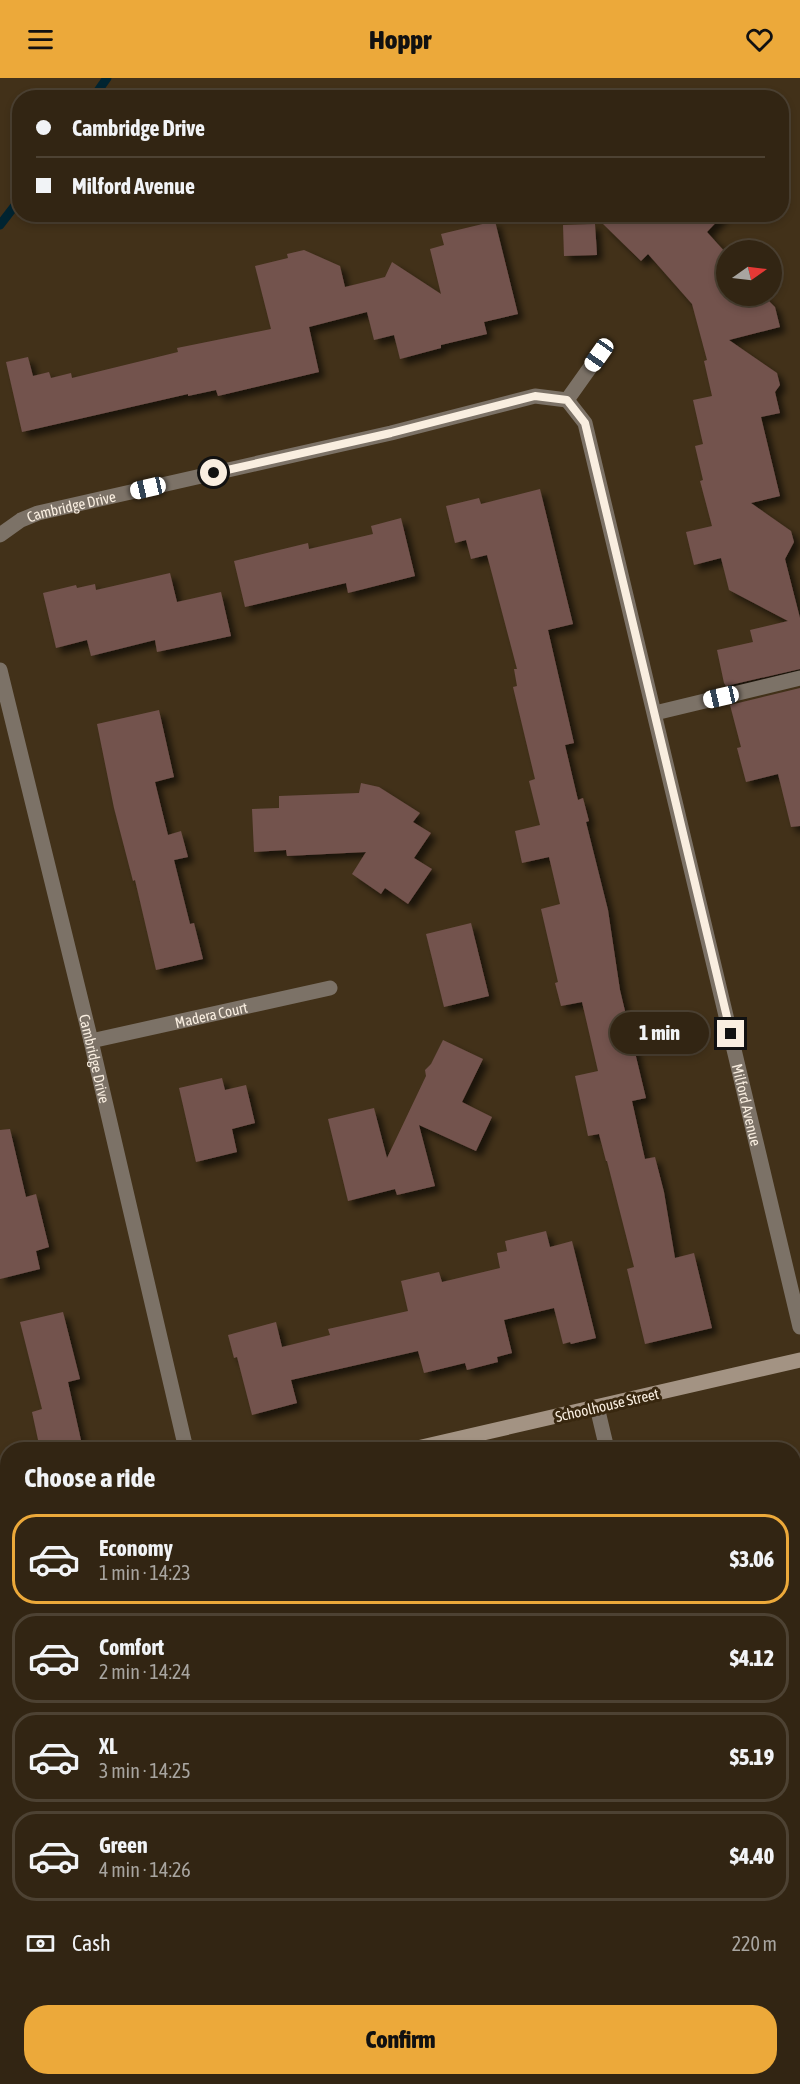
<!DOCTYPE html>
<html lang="en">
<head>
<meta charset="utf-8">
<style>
	body { margin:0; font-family:"Asap Condensed",sans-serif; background:#3d3121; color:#f1f3f6; height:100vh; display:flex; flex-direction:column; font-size:22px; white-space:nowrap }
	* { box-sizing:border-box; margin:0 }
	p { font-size:20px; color:#a8a5a0 }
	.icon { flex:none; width:33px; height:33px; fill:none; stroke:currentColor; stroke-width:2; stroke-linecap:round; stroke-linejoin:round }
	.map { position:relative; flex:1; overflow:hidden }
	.drawer { position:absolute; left:0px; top:1364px; width:801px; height:644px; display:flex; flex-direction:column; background:#322513; border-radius:24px 24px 0 0; box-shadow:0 3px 9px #0003,0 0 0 2px #4d4233 }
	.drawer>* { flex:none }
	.banner { position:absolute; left:12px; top:12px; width:777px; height:132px; border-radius:24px; box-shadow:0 3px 9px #0003,0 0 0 2px #4d4233; display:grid; align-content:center; height:132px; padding:0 24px; background:#322513 }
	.needle { width:39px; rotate:76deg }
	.controls { position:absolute; left:716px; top:162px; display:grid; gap:12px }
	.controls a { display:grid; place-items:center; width:66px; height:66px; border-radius:50%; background:#322513; box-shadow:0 3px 9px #0003,0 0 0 2px #4d4233; font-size:30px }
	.end { position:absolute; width:27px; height:27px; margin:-14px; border:8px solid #f9eee0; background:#111; box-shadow:0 0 0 3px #111 }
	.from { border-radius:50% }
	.bubble { position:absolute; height:42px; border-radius:21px; background:#322513; box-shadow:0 3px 9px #0003,0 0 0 2px #4d4233; font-size:20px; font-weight:800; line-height:42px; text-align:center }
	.car { position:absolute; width:18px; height:36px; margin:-18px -9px; border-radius:8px; box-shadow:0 0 4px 2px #0007; background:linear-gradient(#fff 24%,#345 0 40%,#fff 0 76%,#345 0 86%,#fff 0) }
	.banner b { display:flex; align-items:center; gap:21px; height:57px; font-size:22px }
	.banner b+b { border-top:2px solid #4d4233 }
	.banner i { width:15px; height:15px; background:#f1f3f6 }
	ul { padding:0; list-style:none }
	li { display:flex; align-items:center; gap:18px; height:90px; margin:0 12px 9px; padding:0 12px; border:3px solid #4d4233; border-radius:24px }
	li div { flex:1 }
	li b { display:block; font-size:22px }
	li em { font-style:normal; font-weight:800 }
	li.on { border-color:#eca93a }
	li>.icon { width:54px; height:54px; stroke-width:1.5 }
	h2 { padding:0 24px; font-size:27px; line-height:72px }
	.pay { display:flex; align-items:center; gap:15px; height:66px; padding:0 24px; font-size:22px }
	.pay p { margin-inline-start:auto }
	.primary-button { display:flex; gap:12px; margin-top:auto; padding:12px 24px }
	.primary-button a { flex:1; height:69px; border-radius:24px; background:#eca93a; color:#111; font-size:24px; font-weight:800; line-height:69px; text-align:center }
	header { display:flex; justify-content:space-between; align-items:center; height:78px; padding:0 24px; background:#eca93a; color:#111; font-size:27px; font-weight:800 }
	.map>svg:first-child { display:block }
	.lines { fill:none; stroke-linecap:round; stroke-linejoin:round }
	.stream { stroke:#002431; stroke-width:9 }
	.building { fill:#73534e; filter:url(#shadow) }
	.lane { stroke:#7c7267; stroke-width:15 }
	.street { stroke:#7c7267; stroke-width:15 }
	.secondary { stroke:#a39383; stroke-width:15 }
	.route { stroke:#f9eee0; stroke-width:8 }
	.labels { text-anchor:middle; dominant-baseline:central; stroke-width:6; stroke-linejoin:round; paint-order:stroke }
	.street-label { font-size:15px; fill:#f9eee0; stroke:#38270f }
</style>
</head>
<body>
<header><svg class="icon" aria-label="menu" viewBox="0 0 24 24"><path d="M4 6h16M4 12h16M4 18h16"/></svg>Hoppr<svg class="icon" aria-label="heart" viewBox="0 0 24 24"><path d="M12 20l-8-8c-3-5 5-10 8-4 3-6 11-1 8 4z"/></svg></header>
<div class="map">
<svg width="800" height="2006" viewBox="0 0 800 2006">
	<defs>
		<filter id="shadow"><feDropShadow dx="5.5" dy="5.5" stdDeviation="3" flood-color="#0009"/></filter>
	</defs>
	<rect width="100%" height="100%" fill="#423119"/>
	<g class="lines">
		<g class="stream">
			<polyline points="93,20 107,0"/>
			<polyline points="0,147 20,121"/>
		</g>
	</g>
	<g class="building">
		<polygon points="634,136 724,136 707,154 726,175 726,218 764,218 775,229 780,249 729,262 777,295 780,307 775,314 780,335 761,339 780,418 751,425 791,453 794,464 785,481 800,540 800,591 726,608 724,605 717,572 753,564 750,552 788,543 729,512 721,480 694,487 686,454 712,448 700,403 703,402 695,368 703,366 693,322 712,318 704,283 707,282 692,226 648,176 641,183 602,145 627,144"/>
		<polygon points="495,143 518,236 484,244 487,256 441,267 441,270 400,281 394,257 374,262 367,234 309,249 319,294 218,318 216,312 188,318 188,316 22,354 6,284 28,279 33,298 49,294 51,300 71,295 72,300 178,274 177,270 271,251 255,188 288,180 287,176 304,172 340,188 345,209 385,199 392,184 441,216 430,171 444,167 441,156"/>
		<polygon points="595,146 597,177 564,178 563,147"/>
		<polygon points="540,411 573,546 548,552 574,665 565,667 578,722 583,720 589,743 586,744 608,832 620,912 646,1020 632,1023 645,1081 655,1079 664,1114 675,1180 694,1175 712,1250 645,1266 627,1191 634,1189 607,1083 606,1083 599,1056 588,1058 575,998 598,993 582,924 561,928 555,905 558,904 541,831 560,826 549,779 522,785 515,753 540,747 529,703 535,701 513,609 517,608 514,591 517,591 487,477 471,481 466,462 455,465 446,428 479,420 481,426"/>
		<polygon points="401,440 415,498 348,515 346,505 245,529 234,483 308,465 309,471 373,456 371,448"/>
		<polygon points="170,495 177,524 221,514 231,558 157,574 155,562 91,578 87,562 56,570 43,515 76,507 77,510 95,506 96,512"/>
		<polygon points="800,610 800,748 791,749 778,696 746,704 737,670 741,669 730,627"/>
		<polygon points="159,632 174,699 155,704 168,757 181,753 188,779 174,782 190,846 194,845 203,881 156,892 135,802 133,803 114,730 97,646"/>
		<polygon points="361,705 379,709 420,735 413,744 431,755 414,780 432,791 408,826 385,810 381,816 352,796 366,774 287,778 286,772 254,774 252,731 279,730 279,718 359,715"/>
		<polygon points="471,845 489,918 444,929 426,856"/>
		<polygon points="443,962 483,981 462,1024 492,1039 476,1073 419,1047 435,1108 397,1117 395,1111 348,1123 328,1041 374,1030 387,1080 426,998 425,992 431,986"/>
		<polygon points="222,1000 225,1012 246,1007 255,1045 232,1051 237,1074 196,1084 179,1010"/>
		<polygon points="10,1051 26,1119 36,1116 49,1169 36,1173 40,1191 0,1201 0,1052"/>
		<polygon points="546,1153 550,1169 572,1163 596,1260 571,1266 570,1264 563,1266 554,1230 504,1242 512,1275 497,1279 498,1284 467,1292 465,1285 424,1295 418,1273 291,1302 297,1325 252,1337 237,1279 234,1280 228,1257 276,1244 282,1269 330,1257 328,1251 408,1233 401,1203 439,1194 442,1204 500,1190 497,1175 507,1173 505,1163"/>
		<polygon points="63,1234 80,1301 68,1304 83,1371 40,1371 32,1334 42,1331 20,1244"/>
	</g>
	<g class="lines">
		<g class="lane">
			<polyline points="655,635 800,600"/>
			<polyline points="597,1329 607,1371"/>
			<polyline points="323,2000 325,2006"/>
			<polyline points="758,2000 760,2006"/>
		</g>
		<g class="street">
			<path id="s1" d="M567,322L585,345L800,1249"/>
			<polyline points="567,322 599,277"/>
			<path id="s2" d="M0,457L21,442L38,435L391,355L535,318L567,322"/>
			<path id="s3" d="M0,592L91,963L186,1371"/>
			<path id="s4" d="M91,963L330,910"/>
			<polyline points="0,1563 8,1594"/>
			<polyline points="105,2000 106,2006"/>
			<polyline points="536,2000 538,2006"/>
		</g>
		<g class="secondary">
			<polyline points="413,1371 800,1282"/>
			<polyline points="0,1463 8,1461"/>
		</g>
	</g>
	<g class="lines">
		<polyline class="route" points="214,395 391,355 535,318 567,322 585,345 731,956"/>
	</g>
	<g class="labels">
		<g class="street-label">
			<text stroke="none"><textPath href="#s2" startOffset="78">Cambridge Drive</textPath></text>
			<text stroke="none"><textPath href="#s4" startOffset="123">Madera Court</textPath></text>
			<text stroke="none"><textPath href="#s3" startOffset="400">Cambridge Drive</textPath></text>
			<text stroke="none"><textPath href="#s1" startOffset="730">Milford Avenue</textPath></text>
			<text transform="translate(607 1327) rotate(-13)">Schoolhouse Street</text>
		</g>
	</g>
</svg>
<div class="controls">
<a><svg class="needle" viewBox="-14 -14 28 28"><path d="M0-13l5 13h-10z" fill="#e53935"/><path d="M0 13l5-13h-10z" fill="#a8a5a0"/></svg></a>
</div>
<i class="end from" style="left:214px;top:395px"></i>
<i class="end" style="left:731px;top:956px"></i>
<div class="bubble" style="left:610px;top:934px;width:99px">1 min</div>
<i class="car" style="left:599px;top:277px;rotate:215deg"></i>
<i class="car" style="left:148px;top:410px;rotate:257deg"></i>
<i class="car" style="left:721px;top:619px;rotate:257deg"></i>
<div class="banner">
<b><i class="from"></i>Cambridge Drive</b>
<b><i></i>Milford Avenue</b>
</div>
<section class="drawer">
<h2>Choose a ride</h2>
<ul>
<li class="on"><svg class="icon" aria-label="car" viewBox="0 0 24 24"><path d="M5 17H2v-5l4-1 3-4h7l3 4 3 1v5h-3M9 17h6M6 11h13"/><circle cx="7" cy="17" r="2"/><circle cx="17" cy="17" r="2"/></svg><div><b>Economy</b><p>1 min · 14:23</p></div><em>$3.06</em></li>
<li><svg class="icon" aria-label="car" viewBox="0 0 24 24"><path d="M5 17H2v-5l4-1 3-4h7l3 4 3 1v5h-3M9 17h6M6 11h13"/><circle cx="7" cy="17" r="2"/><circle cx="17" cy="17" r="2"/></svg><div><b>Comfort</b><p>2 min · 14:24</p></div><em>$4.12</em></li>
<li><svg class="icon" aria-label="car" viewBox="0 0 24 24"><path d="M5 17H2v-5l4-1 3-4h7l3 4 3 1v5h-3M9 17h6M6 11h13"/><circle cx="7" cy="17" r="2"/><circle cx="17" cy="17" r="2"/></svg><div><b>XL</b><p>3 min · 14:25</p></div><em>$5.19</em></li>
<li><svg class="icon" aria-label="car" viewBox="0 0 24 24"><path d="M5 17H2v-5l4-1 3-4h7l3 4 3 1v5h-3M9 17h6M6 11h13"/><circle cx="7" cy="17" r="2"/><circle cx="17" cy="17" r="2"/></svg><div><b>Green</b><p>4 min · 14:26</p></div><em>$4.40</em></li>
</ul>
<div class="pay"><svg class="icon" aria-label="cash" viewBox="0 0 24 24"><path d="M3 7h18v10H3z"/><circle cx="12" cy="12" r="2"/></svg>Cash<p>220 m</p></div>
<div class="primary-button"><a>Confirm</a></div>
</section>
</div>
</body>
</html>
